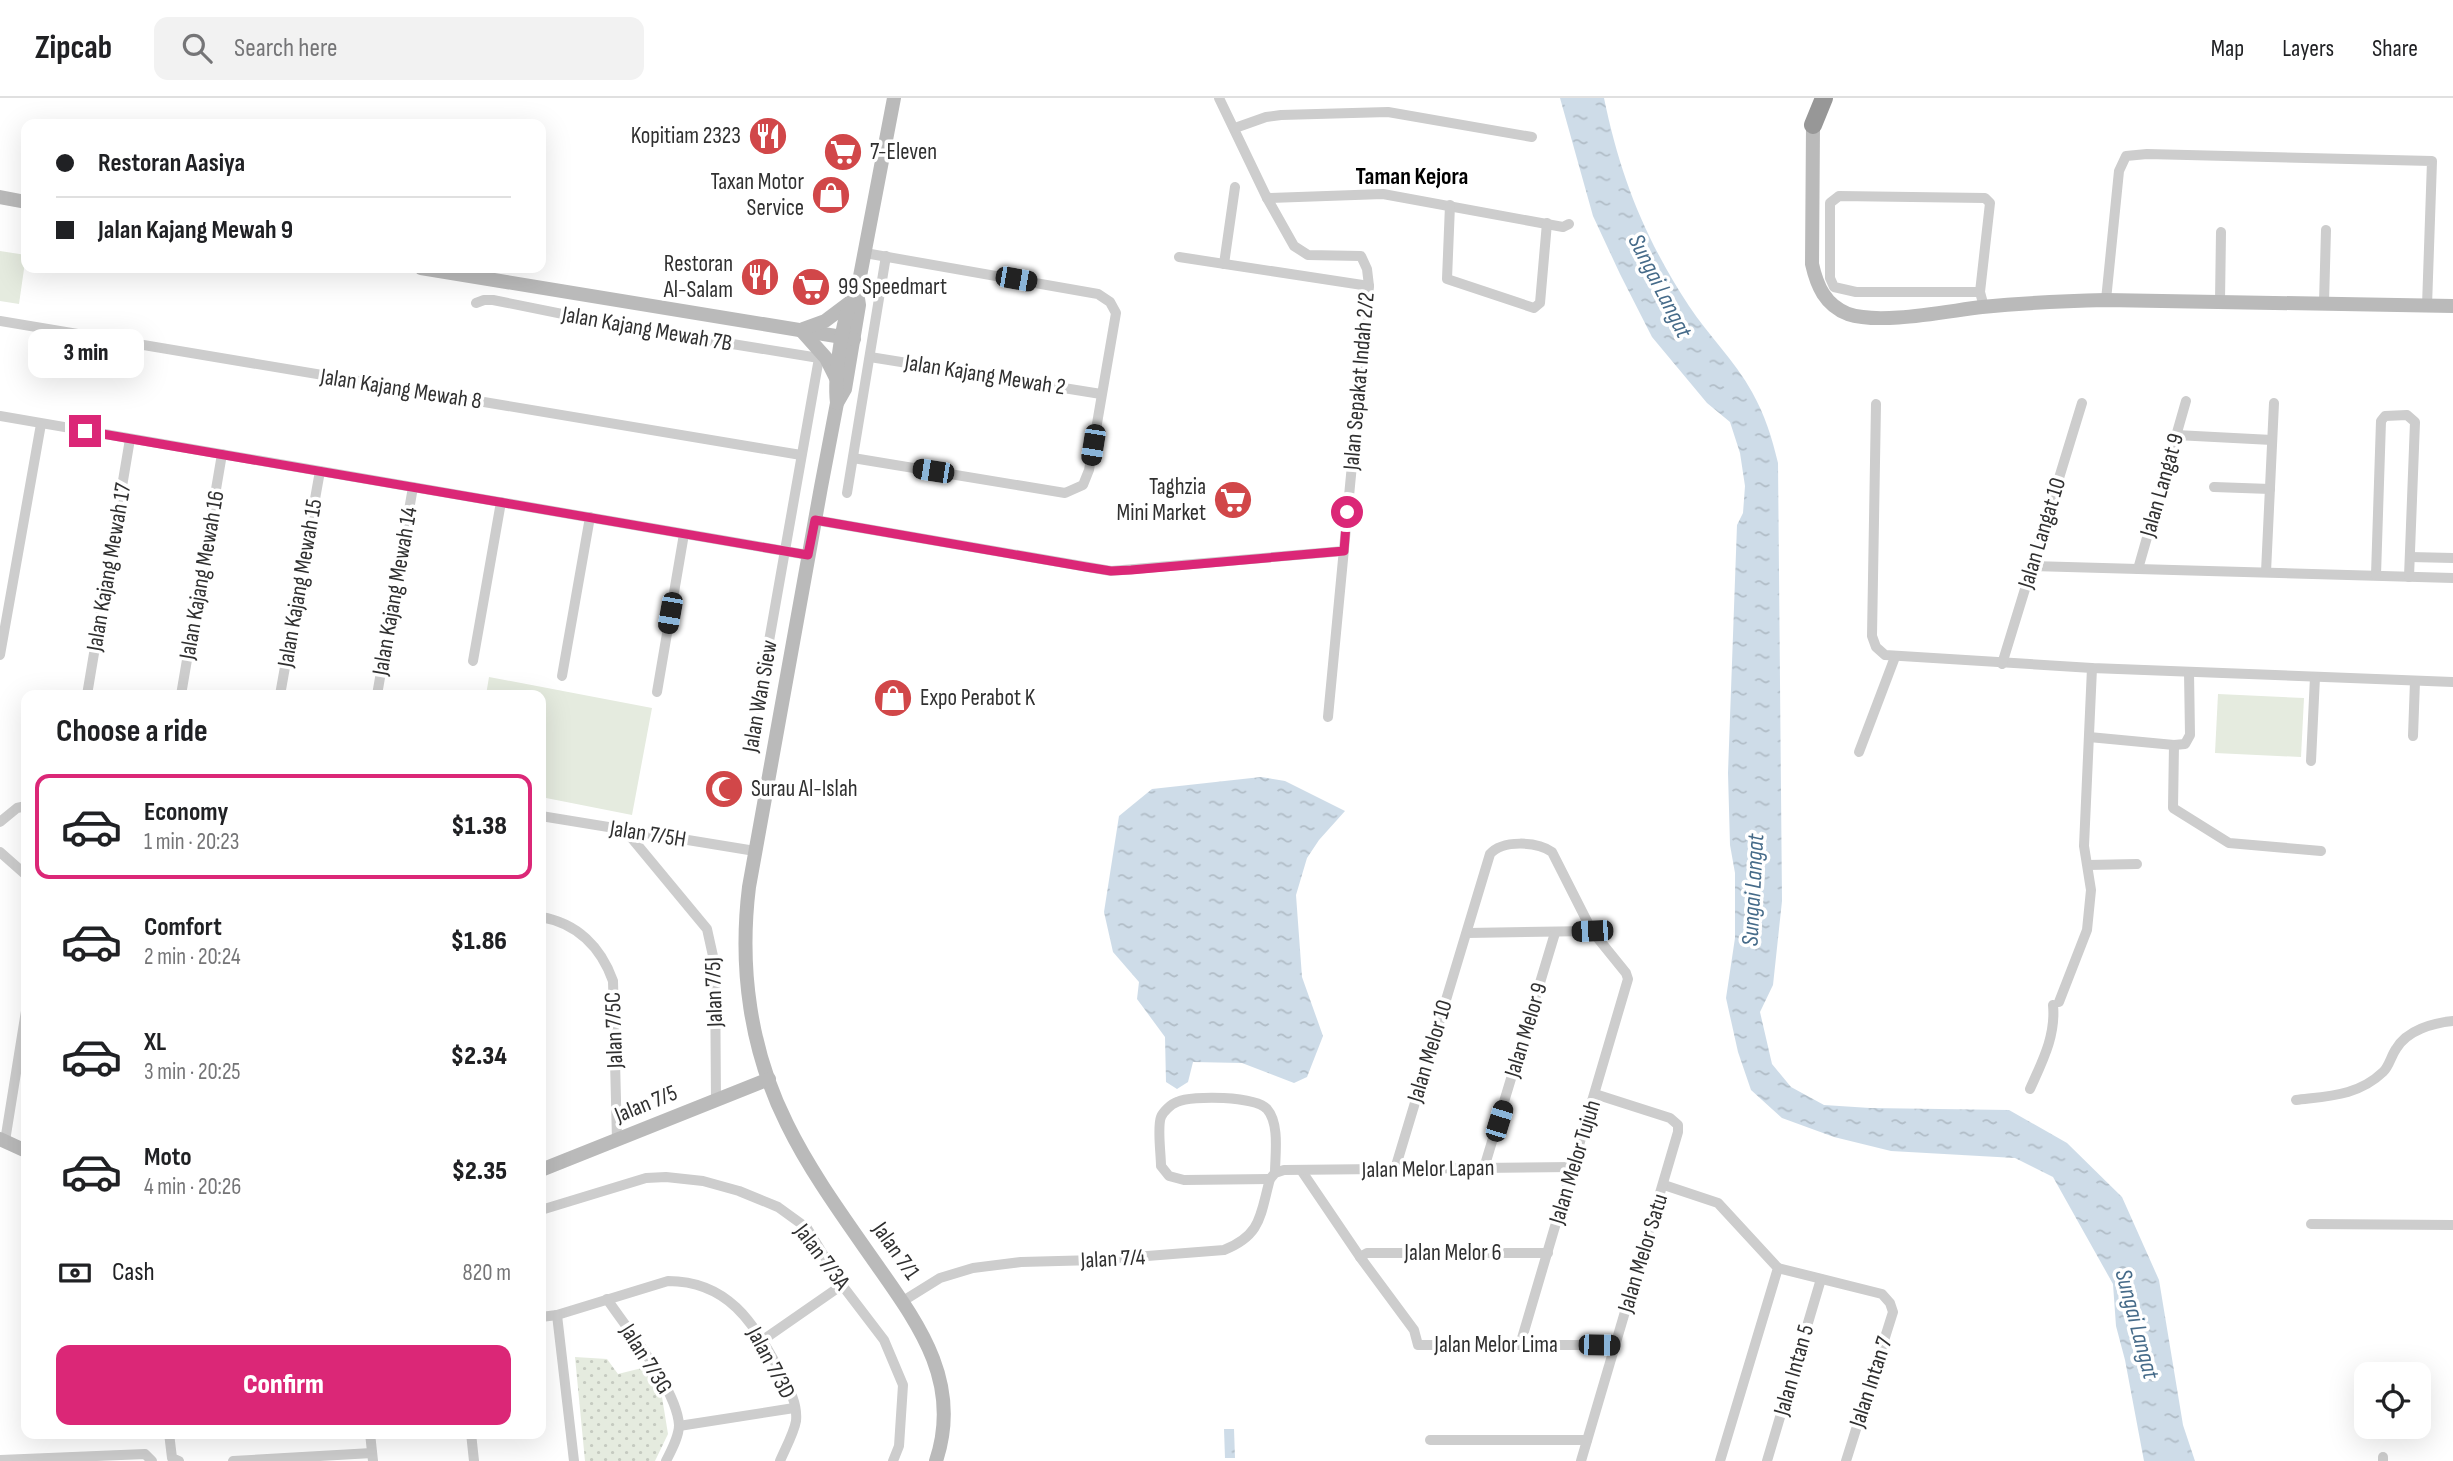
<!DOCTYPE html>
<html lang="en">
<head>
<meta charset="utf-8">
<style>
	body { margin:0; font-family:"Sofia Sans Condensed",sans-serif; background:#f2f2f2; color:#202124; height:100vh; display:flex; flex-direction:column; font-size:26px; white-space:nowrap }
	* { box-sizing:border-box; margin:0 }
	p { font-size:23px; color:#757577 }
	.icon { flex:none; width:38px; height:38px; fill:none; stroke:currentColor; stroke-width:2; stroke-linecap:round; stroke-linejoin:round }
	.map { position:relative; flex:1; overflow:hidden }
	.side { position:absolute; left:21px; top:592px; width:525px; height:749px; display:flex; flex-direction:column; background:#fff; border-radius:14px; box-shadow:0 7px 28px #0002 }
	.side>* { flex:none }
	.top-card { position:absolute; left:21px; top:21px; width:525px; height:154px; border-radius:14px; box-shadow:0 7px 28px #0002; display:grid; align-content:center; height:154px; padding:0 35px; background:#fff }
	.buttons { position:absolute; left:2354px; top:1264px; display:grid; gap:14px }
	.buttons a { display:grid; place-items:center; width:77px; height:77px; border-radius:14px; background:#fff; box-shadow:0 7px 28px #0002; font-size:35px }
	.end { position:absolute; width:32px; height:32px; margin:-16px; border:9px solid #db2777; background:#fff; box-shadow:0 0 0 4px #fff }
	.from { border-radius:50% }
	.bubble { position:absolute; height:49px; border-radius:14px; background:#fff; box-shadow:0 7px 28px #0002; font-size:23px; font-weight:800; line-height:49px; text-align:center }
	.car { position:absolute; width:21px; height:42px; margin:-21px -10px; border-radius:9px; box-shadow:0 0 5px 2px #0007; background:linear-gradient(#222 24%,#8ab4d8 0 40%,#222 0 76%,#8ab4d8 0 86%,#222 0) }
	.top-card b { display:flex; align-items:center; gap:24px; height:66px; font-size:26px }
	.top-card b+b { border-top:2px solid #e0e0e0 }
	.top-card i { width:18px; height:18px; background:#202124 }
	ul { padding:0; list-style:none }
	li { display:flex; align-items:center; gap:21px; height:105px; margin:0 14px 10px; padding:0 21px; border:4px solid transparent; border-radius:14px }
	li div { flex:1 }
	li b { display:block; font-size:26px }
	li em { font-style:normal; font-weight:800 }
	li.selected { border-color:#db2777 }
	li>.icon { width:63px; height:63px; stroke-width:1.5 }
	h2 { padding:0 35px; font-size:32px; line-height:84px }
	.pay { display:flex; align-items:center; gap:18px; height:77px; padding:0 35px; font-size:26px }
	.pay p { margin-inline-start:auto }
	.action { display:flex; gap:14px; margin-top:auto; padding:14px 35px }
	.action a { flex:1; height:80px; border-radius:14px; background:#db2777; color:#fff; font-size:28px; font-weight:800; line-height:80px; text-align:center }
	header { display:flex; align-items:center; gap:42px; box-sizing:border-box; height:98px; padding:0 35px; background:#fff; border-bottom:2px solid #e0e0e0 }
	header strong { font-size:33px }
	nav { display:flex; gap:38px; margin-inline-start:auto; font-size:24px }
	.search { width:490px; height:63px; background:#f2f2f2; display:flex; align-items:center; gap:18px; box-sizing:border-box; padding:0 24px; border-radius:14px; color:#757577; font-size:26px }
	.map>svg:first-child { display:block }
	.green { fill:#e5ebdf }
	.park { fill:url(#park-dots) }
	.water { fill:url(#water-ripples) }
	.lines { fill:none; stroke-linecap:round; stroke-linejoin:round }
	.street { stroke:#cdcdcd; stroke-width:10 }
	.secondary { stroke:#bababa; stroke-width:14 }
	.highway { stroke:#979797; stroke-width:18 }
	.route { stroke:#db2777; stroke-width:9 }
	.labels { text-anchor:middle; dominant-baseline:central; stroke-width:7; stroke-linejoin:round; paint-order:stroke }
	.poi-label { font-size:23px; fill:#303030; stroke:#fff; text-anchor:end }
	.street-label { font-size:23px; fill:#303030; stroke:#fff }
	.neighbourhood-label { font-size:24px; font-weight:bold; fill:#000; stroke:#fff }
	.water-label { font-size:24px; font-style:italic; fill:#466b89; stroke:#fff }
</style>
</head>
<body>
<header>
<strong>Zipcab</strong>
<div class="search"><svg class="icon" aria-label="search" viewBox="0 0 24 24"><circle cx="10" cy="10" r="6"/><path d="M15 15l6 6"/></svg>Search here</div>
<nav><a>Map</a><a>Layers</a><a>Share</a></nav>
</header>
<div class="map">
<svg width="2453" height="1363" viewBox="0 0 2453 1363">
	<defs>
		<pattern id="park-dots" width="8" height="8" patternUnits="userSpaceOnUse" patternTransform="scale(1.75)"><rect width="8" height="8" fill="#e5ebdf"/><path d="M2 2h.1M6 6h.1" fill="none" stroke="#c5cac0" stroke-width="1.8" stroke-linecap="round"/></pattern>
		<pattern id="water-ripples" width="26" height="14" patternUnits="userSpaceOnUse" patternTransform="scale(1.75)"><rect width="26" height="14" fill="#cedce8"/><path d="M2 4q2-2 4 0t4 0M15 11q2-2 4 0t4 0" fill="none" stroke="#b1bdc7"/></pattern>
	</defs>
	<rect width="100%" height="100%" fill="#fff"/>
	<g class="green">
		<polygon points="0,153 26,157 19,206 0,203"/>
		<polygon points="489,579 652,610 632,717 541,699 541,597 486,597"/>
		<polygon points="2218,596 2304,600 2301,659 2215,655"/>
	</g>
	<polygon class="park" points="575,1259 607,1261 618,1276 642,1270 662,1299 668,1336 655,1363 585,1363"/>
	<g class="water">
		<path d="M1560,0H1604C1620,78 1645,141 1689,208C1708,237 1735,263 1752,294C1765,317 1772,340 1778,365L1782,803L1773,887L1760,914L1772,966L1791,989L1824,1007L1870,1010L2009,1012L2067,1045L2122,1099L2159,1182L2183,1327L2195,1363H2144L2125,1262L2116,1228L2113,1186L2053,1079L2015,1060L1891,1053L1834,1039L1782,1020L1751,992L1738,954L1726,900L1735,840V775L1730,747L1728,675L1737,427L1743,415L1745,388L1740,355L1730,324L1707,305L1652,239L1620,176L1593,118Z"/>
		<polygon points="1261,679 1285,683 1345,713 1319,742 1307,760 1296,797 1302,879 1323,938 1307,979 1294,985 1242,965 1193,964 1188,984 1177,991 1166,984 1165,939 1137,901 1139,884 1113,854 1104,814 1119,718 1152,691"/>
		<polygon points="1224,1331 1234,1331 1235,1360 1225,1360"/>
	</g>
	<g class="lines">
		<g class="street">
			<polyline points="1219,0 1267,100 1294,148 1308,157 1361,158 1367,171 1369,188 1328,619"/>
			<polyline points="1235,30 1266,19 1281,17 1388,14 1532,39"/>
			<polyline points="1267,100 1383,96 1563,129 1569,126"/>
			<polyline points="1450,107 1447,181 1534,210 1540,205 1547,125"/>
			<polyline points="1179,159 1369,188"/>
			<polyline points="1224,166 1235,89"/>
			<polyline points="1980,194 1856,194 1834,189 1830,180 1830,105 1839,98 1985,100 1990,105 1980,194 1984,209"/>
			<polyline points="2106,202 2119,73 2126,58 2147,56 2432,63 2427,208"/>
			<polyline points="2220,203 2221,134"/>
			<polyline points="476,205 484,202 493,202 627,229 819,260 757,611"/>
			<polyline points="2324,205 2326,132"/>
			<polyline points="0,223 801,357"/>
			<polyline points="870,259 1101,296"/>
			<polyline points="1876,306 1872,538 1876,549 1885,557 2092,570 2453,584"/>
			<polyline points="0,318 808,457"/>
			<polyline points="2176,337 2272,342"/>
			<polyline points="853,360 1065,395 1083,387 1089,372 1116,215 1110,204 1098,196 865,155"/>
			<polyline points="2214,389 2270,391"/>
			<polyline points="847,395 886,158"/>
			<polyline points="815,422 1111,473 1344,453"/>
			<polyline points="2410,459 2453,460"/>
			<polyline points="2032,468 2453,480"/>
			<polyline points="2138,471 2186,303"/>
			<polyline points="2266,474 2274,305"/>
			<polyline points="2376,477 2381,323 2385,318 2407,317 2415,324 2409,479"/>
			<polyline points="0,557 41,326"/>
			<polyline points="473,563 501,404"/>
			<polyline points="2002,566 2082,305"/>
			<polyline points="562,578 590,419"/>
			<polyline points="657,594 684,436"/>
			<polyline points="87,597 130,341"/>
			<polyline points="181,597 222,356"/>
			<polyline points="280,597 320,373"/>
			<polyline points="377,597 413,389"/>
			<polyline points="2413,638 2415,583"/>
			<polyline points="2089,639 2174,647 2185,646 2190,637 2189,574"/>
			<polyline points="2174,647 2173,710 2229,745 2321,753"/>
			<polyline points="1859,654 1895,559"/>
			<polyline points="2311,663 2315,579"/>
			<polyline points="541,718 755,753"/>
			<polyline points="0,724 17,710 26,708"/>
			<polyline points="625,732 707,831 715,867 716,1003"/>
			<polyline points="0,754 26,777"/>
			<polyline points="2088,767 2137,766"/>
			<path d="M541,819C577,825 601,849 613,883L617,1042"/>
			<polyline points="1467,835 1592,833 1626,875 1628,881 1520,1247"/>
			<polyline points="2059,904 2087,832 2091,792 2084,748 2092,570"/>
			<path d="M2030,991C2042,964 2056,938 2053,907"/>
			<path d="M2296,1002C2328,998 2358,998 2383,974C2389,969 2391,958 2396,951C2407,932 2433,925 2453,923"/>
			<polyline points="5,1043 26,913"/>
			<polyline points="1484,1070 1555,835"/>
			<path d="M1395,1071L1490,756C1502,742 1537,743 1552,754L1592,833"/>
			<polyline points="1301,1072 1360,1159 1414,1232 1418,1247 1616,1247"/>
			<path d="M1270,1081L1184,1082L1169,1078L1161,1068C1161,1056 1157,1029 1161,1019C1163,1014 1171,1006 1177,1004C1193,997 1255,998 1267,1011C1280,1026 1275,1057 1275,1075"/>
			<polyline points="1664,1087 1718,1105 1778,1170 1720,1363"/>
			<polyline points="541,1112 646,1080 666,1079 703,1083 739,1093 778,1109 807,1130 842,1187 884,1242 903,1287 899,1348 893,1363"/>
			<polyline points="2311,1126 2453,1127"/>
			<polyline points="1360,1159 1367,1155 1548,1155"/>
			<polyline points="1778,1170 1882,1196 1890,1205 1893,1214 1846,1363"/>
			<path d="M607,1201C627,1231 677,1291 679,1327C679,1339 671,1353 666,1363"/>
			<path d="M903,1203L940,1180L973,1170L1021,1164L1096,1162L1224,1152C1262,1137 1260,1117 1270,1081L1275,1075L1284,1072L1573,1069"/>
			<polyline points="557,1217 574,1363"/>
			<path d="M541,1219L557,1217L668,1183C727,1183 754,1224 779,1272C787,1287 798,1304 796,1323C794,1335 785,1351 780,1363"/>
			<polyline points="763,1242 842,1187"/>
			<polyline points="679,1328 794,1310"/>
			<polyline points="169,1335 172,1360 179,1363"/>
			<polyline points="370,1335 373,1363"/>
			<polyline points="471,1335 474,1363"/>
			<polyline points="1430,1342 1587,1342"/>
			<polyline points="0,1362 145,1356 152,1363"/>
			<polyline points="233,1363 372,1355"/>
			<polyline points="1581,1363 1678,1034 1678,1027 1670,1020 1595,996"/>
			<polyline points="1767,1363 1821,1181"/>
			<polyline points="2383,1363 2383,1359"/>
		</g>
		<g class="secondary">
			<path d="M894,0L857,194L859,207L845,291L837,305L821,389L749,789C739,870 750,952 787,1026C810,1073 842,1117 872,1160C916,1223 963,1282 936,1363"/>
			<path d="M1813,27L1812,166C1817,188 1825,207 1848,216C1881,227 1947,213 1982,209C2023,205 2065,203 2106,202L2453,208"/>
			<polyline points="0,99 26,104"/>
			<polyline points="421,170 854,241"/>
			<polyline points="803,231 825,223 849,205"/>
			<polyline points="801,232 826,260 836,280"/>
			<path d="M837,305C834,281 842,211 857,194"/>
			<polyline points="0,1041 26,1053"/>
			<polyline points="541,1072 769,981"/>
		</g>
		<polyline class="highway" points="1813,27 1824,0"/>
	</g>
	<g class="lines">
		<polyline class="route" points="85,333 808,457 815,422 1086,469 1111,473 1131,472 1344,453 1347,414"/>
	</g>
	<defs>
		<g id="restaurant-disc" transform="scale(2.0125)"><circle r="9.5" fill="#d14749" stroke="#fff"/><path d="M-5-6h1v4h1v-4h1v4h1v-4h1v5L-1.5 .5V6h-2V.5L-5-1ZM5-6V6H3V1.5H1.5Q1.5-4 5-6Z" fill="#fff"/></g>
		<g id="supermarket-disc" transform="scale(2.0125)"><circle r="9.5" fill="#d14749" stroke="#fff"/><path d="M-6-5.5h2.5l.6 2H6L4.5 2H-2.5L-4.4-4H-6ZM-1.5 3.2a1.3 1.3 0 1 0 .1 0ZM3 3.2a1.3 1.3 0 1 0 .1 0Z" fill="#fff"/></g>
		<g id="shop-disc" transform="scale(2.0125)"><circle r="9.5" fill="#d14749" stroke="#fff"/><path d="M-5-2.5h2.3a2.7 3.5 0 0 1 5.4 0H5L5.5 6h-11ZM-1.5-2.5h3a1.5 2.3 0 0 0-3 0Z" fill="#fff"/></g>
		<g id="mosque-disc" transform="scale(2.0125)"><circle r="9.5" fill="#d14749" stroke="#fff"/><path d="M3.5-4.9A6 6 0 1 0 3.5 4.9A5 5 0 1 1 3.5-4.9Z" fill="#fff"/></g>
	</defs>
	<g fill-rule="evenodd">
		<use href="#restaurant-disc" x="768" y="38"/>
		<use href="#supermarket-disc" x="843" y="54"/>
		<use href="#shop-disc" x="831" y="97"/>
		<use href="#restaurant-disc" x="760" y="179"/>
		<use href="#supermarket-disc" x="811" y="189"/>
		<use href="#supermarket-disc" x="1233" y="402"/>
		<use href="#shop-disc" x="893" y="600"/>
		<use href="#mosque-disc" x="724" y="691"/>
	</g>
	<g class="labels">
		<g class="poi-label">
			<text x="741" y="38">Kopitiam 2323</text>
			<text x="870" y="54" text-anchor="start">7-Eleven</text>
			<text x="804" y="84">Taxan Motor<tspan x="804" dy="26">Service</tspan></text>
			<text x="733" y="166">Restoran<tspan x="733" dy="26">Al-Salam</tspan></text>
			<text x="838" y="189" text-anchor="start">99 Speedmart</text>
			<text x="1206" y="389">Taghzia<tspan x="1206" dy="26">Mini Market</tspan></text>
			<text x="920" y="600" text-anchor="start">Expo Perabot K</text>
			<text x="751" y="691" text-anchor="start">Surau Al-Islah</text>
		</g>
		<g class="street-label">
			<text transform="translate(647 231) rotate(10)">Jalan Kajang Mewah 7B</text>
			<text transform="translate(985 277) rotate(9)">Jalan Kajang Mewah 2</text>
			<text transform="translate(1359 283) rotate(-85)">Jalan Sepakat Indah 2/2</text>
			<text transform="translate(401 291) rotate(9)">Jalan Kajang Mewah 8</text>
			<text transform="translate(2162 387) rotate(-74)">Jalan Langat 9</text>
			<text transform="translate(2042 435) rotate(-73)">Jalan Langat 10</text>
			<text transform="translate(109 469) rotate(-80)">Jalan Kajang Mewah 17</text>
			<text transform="translate(202 477) rotate(-80)">Jalan Kajang Mewah 16</text>
			<text transform="translate(300 485) rotate(-80)">Jalan Kajang Mewah 15</text>
			<text transform="translate(395 493) rotate(-80)">Jalan Kajang Mewah 14</text>
			<text transform="translate(760 598) rotate(-80)">Jalan Wan Siew</text>
			<text transform="translate(648 736) rotate(9)">Jalan 7/5H</text>
			<text transform="translate(714 894) rotate(-92)">Jalan 7/5J</text>
			<text transform="translate(614 932) rotate(-92)">Jalan 7/5C</text>
			<text transform="translate(1526 932) rotate(-73)">Jalan Melor 9</text>
			<text transform="translate(1430 953) rotate(-73)">Jalan Melor 10</text>
			<text transform="translate(646 1006) rotate(-22)">Jalan 7/5</text>
			<text transform="translate(1575 1064) rotate(-73)">Jalan Melor Tujuh</text>
			<text transform="translate(1428 1071) rotate(-1)">Jalan Melor Lapan</text>
			<text transform="translate(896 1153) rotate(55)">Jalan 7/1</text>
			<text x="1453" y="1155">Jalan Melor 6</text>
			<text transform="translate(1643 1155) rotate(-73)">Jalan Melor Satu</text>
			<text transform="translate(822 1159) rotate(53)">Jalan 7/3A</text>
			<text transform="translate(1113 1161) rotate(-3)">Jalan 7/4</text>
			<text x="1496" y="1247">Jalan Melor Lima</text>
			<text transform="translate(646 1261) rotate(58)">Jalan 7/3G</text>
			<text transform="translate(771 1265) rotate(62)">Jalan 7/3D</text>
			<text transform="translate(1794 1272) rotate(-74)">Jalan Intan 5</text>
			<text transform="translate(1871 1284) rotate(-72)">Jalan Intan 7</text>
		</g>
		<g class="neighbourhood-label">
			<text x="1412" y="78">Taman Kejora</text>
		</g>
		<g class="water-label">
			<text transform="translate(1660 188) rotate(63)">Sungai Langat</text>
			<text transform="translate(1753 792) rotate(-87)">Sungai Langat</text>
			<text transform="translate(2137 1226) rotate(75)">Sungai Langat</text>
		</g>
	</g>
</svg>
<div class="buttons">
<a><svg class="icon" aria-label="locate" viewBox="0 0 24 24"><circle cx="12" cy="12" r="6"/><path d="M12 2v4M12 18v4M2 12h4M18 12h4"/></svg></a>
</div>
<i class="end from" style="left:1347px;top:414px"></i>
<i class="end" style="left:85px;top:333px"></i>
<div class="bubble" style="left:28px;top:231px;width:116px">3 min</div>
<i class="car" style="left:1016px;top:181px;rotate:100deg"></i>
<i class="car" style="left:1093px;top:347px;rotate:189deg"></i>
<i class="car" style="left:933px;top:373px;rotate:279deg"></i>
<i class="car" style="left:670px;top:515px;rotate:190deg"></i>
<i class="car" style="left:1592px;top:833px;rotate:268deg"></i>
<i class="car" style="left:1499px;top:1023px;rotate:17deg"></i>
<i class="car" style="left:1599px;top:1247px;rotate:91deg"></i>
<div class="top-card">
<b><i class="from"></i>Restoran Aasiya</b>
<b><i></i>Jalan Kajang Mewah 9</b>
</div>
<section class="side">
<h2>Choose a ride</h2>
<ul>
<li class="selected"><svg class="icon" aria-label="car" viewBox="0 0 24 24"><path d="M5 17H2v-5l4-1 3-4h7l3 4 3 1v5h-3M9 17h6M6 11h13"/><circle cx="7" cy="17" r="2"/><circle cx="17" cy="17" r="2"/></svg><div><b>Economy</b><p>1 min · 20:23</p></div><em>$1.38</em></li>
<li><svg class="icon" aria-label="car" viewBox="0 0 24 24"><path d="M5 17H2v-5l4-1 3-4h7l3 4 3 1v5h-3M9 17h6M6 11h13"/><circle cx="7" cy="17" r="2"/><circle cx="17" cy="17" r="2"/></svg><div><b>Comfort</b><p>2 min · 20:24</p></div><em>$1.86</em></li>
<li><svg class="icon" aria-label="car" viewBox="0 0 24 24"><path d="M5 17H2v-5l4-1 3-4h7l3 4 3 1v5h-3M9 17h6M6 11h13"/><circle cx="7" cy="17" r="2"/><circle cx="17" cy="17" r="2"/></svg><div><b>XL</b><p>3 min · 20:25</p></div><em>$2.34</em></li>
<li><svg class="icon" aria-label="car" viewBox="0 0 24 24"><path d="M5 17H2v-5l4-1 3-4h7l3 4 3 1v5h-3M9 17h6M6 11h13"/><circle cx="7" cy="17" r="2"/><circle cx="17" cy="17" r="2"/></svg><div><b>Moto</b><p>4 min · 20:26</p></div><em>$2.35</em></li>
</ul>
<div class="pay"><svg class="icon" aria-label="cash" viewBox="0 0 24 24"><path d="M3 7h18v10H3z"/><circle cx="12" cy="12" r="2"/></svg>Cash<p>820 m</p></div>
<div class="action"><a>Confirm</a></div>
</section>
</div>
</body>
</html>
